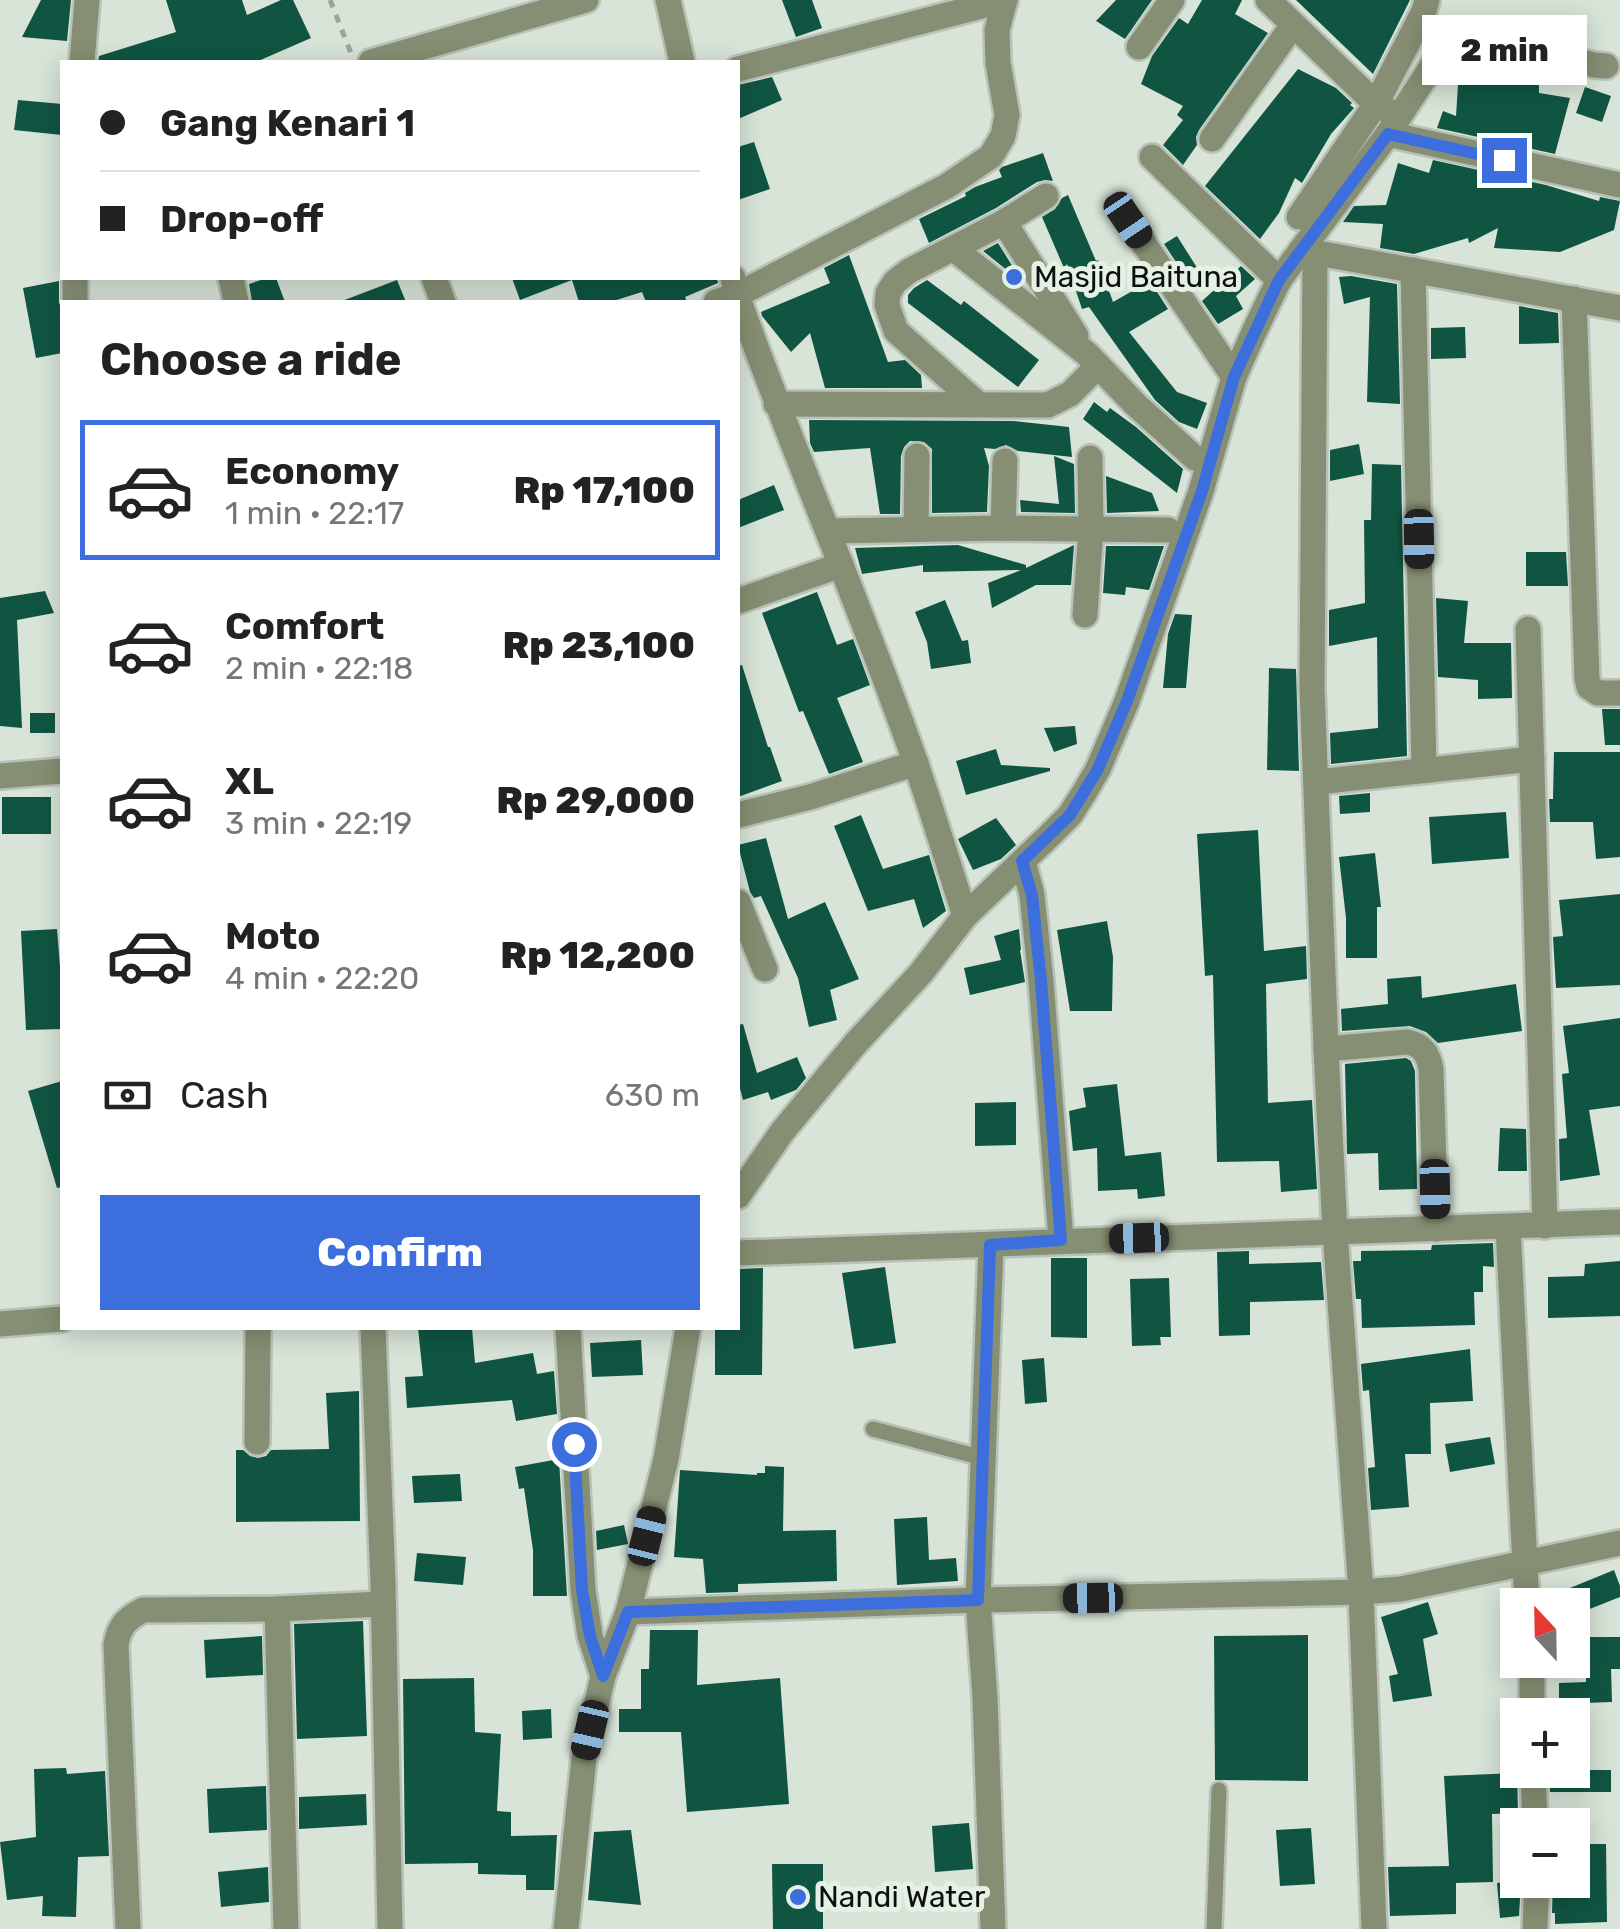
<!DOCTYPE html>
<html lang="en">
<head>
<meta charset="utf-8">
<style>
	body { margin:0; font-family:Rubik,sans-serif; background:#f6f6f6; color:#222; height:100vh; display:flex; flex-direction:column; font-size:38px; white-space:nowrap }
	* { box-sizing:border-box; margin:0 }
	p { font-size:32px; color:#767676 }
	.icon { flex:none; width:55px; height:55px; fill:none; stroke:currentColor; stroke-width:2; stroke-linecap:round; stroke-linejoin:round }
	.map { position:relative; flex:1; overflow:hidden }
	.side { position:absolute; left:60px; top:300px; width:680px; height:1030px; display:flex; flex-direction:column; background:#fff; border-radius:0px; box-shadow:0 5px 25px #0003 }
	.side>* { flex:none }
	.banner { position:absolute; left:60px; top:60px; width:680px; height:220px; border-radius:0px; box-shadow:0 5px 25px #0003; display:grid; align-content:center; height:220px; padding:0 40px; background:#fff }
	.needle { width:65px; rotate:338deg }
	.tools { position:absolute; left:1500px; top:1588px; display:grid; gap:20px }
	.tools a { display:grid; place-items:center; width:90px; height:90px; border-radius:0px; background:#fff; box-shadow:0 5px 25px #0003; font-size:50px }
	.end { position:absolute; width:45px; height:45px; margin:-22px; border:12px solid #3c6ede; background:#fff; box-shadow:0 0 0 5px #fff }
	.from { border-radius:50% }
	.bubble { position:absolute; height:70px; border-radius:0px; background:#fff; box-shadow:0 5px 25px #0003; font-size:32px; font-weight:800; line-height:70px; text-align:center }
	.car { position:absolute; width:30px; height:60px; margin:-30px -15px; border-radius:12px; box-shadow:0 0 8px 2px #0007; background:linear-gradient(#222 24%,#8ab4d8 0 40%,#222 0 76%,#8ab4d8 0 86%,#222 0) }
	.banner b { display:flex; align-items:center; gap:35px; height:95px; font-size:38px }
	.banner b+b { border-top:2px solid #e0e0e0 }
	.banner i { width:25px; height:25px; background:#222 }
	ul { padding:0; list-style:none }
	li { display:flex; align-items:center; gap:30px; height:140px; margin:0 20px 15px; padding:0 20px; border:5px solid transparent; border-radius:0px }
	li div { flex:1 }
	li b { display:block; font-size:38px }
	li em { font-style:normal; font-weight:800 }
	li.active { border-color:#3c6ede }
	li>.icon { width:90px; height:90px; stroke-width:1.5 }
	h2 { padding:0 40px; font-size:45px; line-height:120px }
	.pay { display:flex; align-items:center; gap:25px; height:110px; padding:0 40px; font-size:38px }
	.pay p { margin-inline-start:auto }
	.cta { display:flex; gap:20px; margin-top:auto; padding:20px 40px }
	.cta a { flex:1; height:115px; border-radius:0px; background:#3c6ede; color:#fff; font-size:40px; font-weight:800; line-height:115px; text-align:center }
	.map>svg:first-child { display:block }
	.building { fill:#105542 }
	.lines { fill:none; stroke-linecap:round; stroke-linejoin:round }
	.service-casing { stroke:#b8c2b8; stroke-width:20 }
	.minor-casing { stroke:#b8c2b8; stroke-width:30 }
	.path { stroke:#9ba59b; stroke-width:5; stroke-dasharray:8 8; stroke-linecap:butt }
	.service { stroke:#868f73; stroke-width:15 }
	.minor { stroke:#868f73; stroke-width:25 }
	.route { stroke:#3c6ede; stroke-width:12 }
	.poi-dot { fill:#3c6ede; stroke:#e5f1e5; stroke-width:4 }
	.labels { text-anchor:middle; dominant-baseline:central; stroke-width:10; stroke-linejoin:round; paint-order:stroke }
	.poi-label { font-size:30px; fill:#0d110d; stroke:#e5f1e5; text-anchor:start }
</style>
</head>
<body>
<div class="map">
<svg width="1620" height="1929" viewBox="0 0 1620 1929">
	<rect width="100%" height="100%" fill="#d8e4d8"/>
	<g class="building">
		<polygon points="41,0 71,0 67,41 22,37"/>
		<polygon points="166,0 242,0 247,15 281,0 293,0 311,38 256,62 98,62 99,56 176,32"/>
		<polygon points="782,0 812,0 822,28 796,37"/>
		<polygon points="1116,0 1152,0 1125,39 1096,21"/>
		<polygon points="1202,0 1242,0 1235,14 1268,33 1199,130 1196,137 1197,145 1183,165 1163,145 1183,120 1177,115 1183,106 1141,84 1152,56 1179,18 1188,24"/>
		<polygon points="1296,0 1410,0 1373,74"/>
		<polygon points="1298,69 1336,88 1352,103 1350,105 1354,108 1331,134 1302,183 1295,178 1279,213 1260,239 1205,186"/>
		<polygon points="1459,69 1511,71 1511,77 1539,79 1539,93 1570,98 1555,154 1437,128 1443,111 1456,116"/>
		<polygon points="772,77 782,100 738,119 738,85"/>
		<polygon points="1585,87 1611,96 1602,122 1576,113"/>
		<polygon points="18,100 62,104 62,135 14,130"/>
		<polygon points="754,142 770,189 738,200 738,147"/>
		<polygon points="1043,153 1053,181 1045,180 1037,182 996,208 929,243 919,219 966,196 965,193 975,187 1002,177 999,170 1002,167"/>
		<polygon points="1433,160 1546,185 1599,201 1600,197 1620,201 1614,230 1560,252 1494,248 1498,228 1469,243 1468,238 1414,254 1380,248 1383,224 1343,222 1354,206 1386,205 1398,163 1429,173"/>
		<polygon points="1068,195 1096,261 1098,260 1113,302 1150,281 1168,309 1129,332 1177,392 1207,403 1197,429 1179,422 1155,400 1089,307 1082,309 1067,264 1064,268 1042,217 1055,209 1062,198"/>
		<polygon points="1177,236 1208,285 1196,292 1164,244"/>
		<polygon points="998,243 1023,283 983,251"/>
		<polygon points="849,255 888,362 905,360 921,375 922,388 825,388 810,333 791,352 762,316 761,312 830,283 824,268"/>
		<polygon points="1241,266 1255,279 1236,296 1243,309 1218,324 1202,301"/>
		<polygon points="1351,276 1397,284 1400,404 1367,402 1370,297 1344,304 1339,277"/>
		<polygon points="267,278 276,278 285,302 252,302 249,284"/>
		<polygon points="512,278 717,278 718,283 685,297 687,302 646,302 642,292 610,302 579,302 572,280 520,300"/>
		<polygon points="397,280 406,302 342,302 342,301"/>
		<polygon points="927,280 961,305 964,301 1039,360 1018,387 908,303 908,295 914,288"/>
		<polygon points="59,281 59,302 62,312 62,353 36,358 23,288"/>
		<polygon points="1519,306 1558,313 1559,343 1519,344"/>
		<polygon points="1465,327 1466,358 1431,359 1431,328"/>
		<polygon points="1094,402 1107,412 1110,408 1136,427 1183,469 1177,493 1083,419"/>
		<polygon points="809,420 1014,421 1069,427 1072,457 1018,451 1006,445 995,449 984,448 989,466 987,512 932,513 932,449 924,442 910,441 904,447 901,456 900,514 880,514 870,448 814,452 810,443"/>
		<polygon points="1359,444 1364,474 1330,481 1330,450"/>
		<polygon points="1054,456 1074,464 1075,513 1021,512 1020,500 1059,504"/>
		<polygon points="1372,464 1401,465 1407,756 1331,764 1330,733 1378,728 1377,637 1329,646 1329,610 1365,603 1364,520 1371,520"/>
		<polygon points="1106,476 1152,493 1159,511 1107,513"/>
		<polygon points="774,485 784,510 738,528 738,500"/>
		<polygon points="958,545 1026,565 1026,568 1074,545 1071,585 1036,585 992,608 988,583 1021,570 923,572 923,565 862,574 855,548"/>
		<polygon points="1106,546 1164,546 1149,590 1126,587 1125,595 1103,593"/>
		<polygon points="1526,552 1566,552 1568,586 1526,586"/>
		<polygon points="45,591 54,613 17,620 22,728 0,726 0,598"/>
		<polygon points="817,592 837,645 853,639 870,685 837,698 863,762 829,774 803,711 799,712 762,613"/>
		<polygon points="1436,598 1468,601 1464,643 1511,643 1512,698 1478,699 1478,680 1438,677"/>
		<polygon points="945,600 962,641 968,640 971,663 931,669 927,642 915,612"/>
		<polygon points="1175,614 1192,615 1186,688 1163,688 1168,634"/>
		<polygon points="742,665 768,747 770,747 782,781 738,797 738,666"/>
		<polygon points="1269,668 1296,669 1299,771 1267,770"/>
		<polygon points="1602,709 1620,709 1620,745 1605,745"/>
		<rect x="30" y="713" width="25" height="20"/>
		<polygon points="1075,726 1077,744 1054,752 1044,728"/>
		<polygon points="996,749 1001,765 1050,768 1050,771 966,795 956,761"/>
		<polygon points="1554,752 1620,752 1620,857 1596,859 1593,822 1550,822 1549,799 1553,799"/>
		<polygon points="1370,793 1370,812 1340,814 1339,796"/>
		<rect x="2" y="797" width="49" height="37"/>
		<polygon points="1506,812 1509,858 1432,864 1429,817"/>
		<polygon points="861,815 883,869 929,855 946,911 923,928 914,899 868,911 834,826"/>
		<polygon points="996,818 1016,845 1001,859 973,870 958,839"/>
		<polygon points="1258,830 1264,951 1306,946 1307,979 1266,984 1268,1103 1312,1100 1317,1189 1281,1192 1279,1161 1217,1162 1213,975 1205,976 1197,834"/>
		<polygon points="766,838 788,919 825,902 859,979 830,990 837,1020 809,1027 798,978 761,896 754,898 750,892 738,845"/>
		<polygon points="1375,853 1381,907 1377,907 1377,958 1346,958 1346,918 1339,857"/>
		<polygon points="1620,894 1620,985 1556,988 1553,937 1563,936 1559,900"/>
		<polygon points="1107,921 1113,957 1112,1011 1070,1011 1057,930"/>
		<polygon points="57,929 62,992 62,1029 26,1030 21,931"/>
		<polygon points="1019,929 1021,950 1020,950 1025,982 970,995 964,968 1001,960 994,936"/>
		<polygon points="1421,976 1422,998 1516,984 1522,1031 1438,1043 1426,1032 1410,1026 1342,1031 1341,1009 1388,1004 1387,979"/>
		<polygon points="1620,1018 1620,1106 1589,1110 1600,1175 1560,1181 1559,1139 1567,1138 1562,1074 1569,1073 1563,1026"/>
		<polygon points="743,1024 757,1073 797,1057 806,1078 796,1090 771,1100 768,1092 743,1100 738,1081 738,1025"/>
		<polygon points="1406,1058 1411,1061 1415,1071 1417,1189 1379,1190 1378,1153 1347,1154 1345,1064"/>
		<polygon points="62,1081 62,1187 57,1188 28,1091"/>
		<polygon points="1117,1084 1125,1156 1161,1152 1165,1196 1138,1199 1137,1189 1098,1191 1097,1148 1073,1151 1069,1111 1086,1107 1083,1088"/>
		<polygon points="1016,1102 1016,1145 975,1146 975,1103"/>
		<polygon points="1500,1128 1526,1129 1527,1171 1498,1171"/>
		<polygon points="1493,1243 1494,1267 1483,1266 1483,1292 1474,1292 1475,1325 1362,1328 1361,1299 1356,1299 1353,1261 1361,1261 1361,1251 1431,1250 1432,1245"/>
		<polygon points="1249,1251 1249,1264 1321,1262 1324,1300 1250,1302 1250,1335 1219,1336 1217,1252"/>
		<polygon points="1051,1258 1087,1258 1087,1338 1051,1337"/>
		<polygon points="1620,1261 1620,1316 1548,1318 1548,1277 1584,1276 1585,1264"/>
		<polygon points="885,1267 896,1343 854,1349 842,1273"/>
		<polygon points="763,1268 762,1375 715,1375 715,1328 738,1328 738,1269"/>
		<polygon points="1169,1278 1171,1337 1160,1337 1161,1345 1132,1346 1130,1279"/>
		<polygon points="418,1328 472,1328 475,1363 533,1353 537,1374 554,1371 557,1414 516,1421 512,1400 407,1408 405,1377 423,1376"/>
		<polygon points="641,1340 643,1375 592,1377 590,1343"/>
		<polygon points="1470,1349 1473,1401 1430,1403 1431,1454 1405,1454 1409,1507 1371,1510 1368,1468 1375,1467 1369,1390 1363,1391 1361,1364"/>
		<polygon points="1044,1358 1047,1402 1025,1404 1022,1360"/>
		<polygon points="359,1391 360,1521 236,1522 236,1450 243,1450 250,1456 258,1458 266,1456 271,1450 329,1449 326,1393"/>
		<polygon points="1490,1437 1495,1464 1450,1472 1445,1444"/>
		<polygon points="559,1459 567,1596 533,1596 533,1550 524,1488 519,1489 515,1467"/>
		<polygon points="765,1466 784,1467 783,1531 836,1530 837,1581 738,1584 738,1592 706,1593 703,1559 674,1557 680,1470 757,1475 757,1473 765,1473"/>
		<polygon points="460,1474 462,1501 414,1503 412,1476"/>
		<polygon points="927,1517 929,1560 956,1558 958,1581 897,1585 894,1519"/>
		<polygon points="624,1525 628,1544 597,1550 596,1531"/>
		<polygon points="417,1553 466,1557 463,1585 414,1581"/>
		<polygon points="1614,1570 1620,1586 1620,1597 1572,1616 1572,1605 1543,1605 1543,1599"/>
		<polygon points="1428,1602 1438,1634 1423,1639 1432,1696 1393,1702 1389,1676 1398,1674 1381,1617"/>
		<polygon points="363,1621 367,1736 297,1739 294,1624"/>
		<polygon points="650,1630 698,1630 697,1685 780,1678 789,1804 687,1812 681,1732 619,1732 619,1709 641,1709 641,1669 649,1669"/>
		<polygon points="1308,1635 1308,1781 1215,1780 1214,1636"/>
		<polygon points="262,1636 263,1675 206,1678 204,1640"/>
		<polygon points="1586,1637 1620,1637 1620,1669 1611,1669 1612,1702 1559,1704 1559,1683 1586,1682"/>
		<polygon points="474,1678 475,1732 501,1734 497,1811 511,1812 511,1836 557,1835 554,1890 526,1890 526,1875 478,1874 478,1863 405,1864 403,1679"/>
		<polygon points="551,1709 552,1738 523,1740 522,1711"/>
		<polygon points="66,1768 67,1774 105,1771 109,1856 78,1857 76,1917 42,1916 43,1896 7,1900 0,1842 36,1837 34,1769"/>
		<polygon points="1561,1770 1611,1770 1611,1792 1550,1792 1549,1772"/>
		<polygon points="1517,1773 1518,1813 1492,1814 1493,1882 1456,1883 1456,1914 1390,1916 1388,1867 1449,1866 1444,1776"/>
		<polygon points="266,1786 267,1830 209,1833 207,1789"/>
		<polygon points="366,1794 367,1825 299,1829 299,1797"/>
		<polygon points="969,1823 973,1869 935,1872 932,1826"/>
		<polygon points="1311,1828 1315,1884 1280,1886 1276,1830"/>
		<polygon points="631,1830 641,1905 588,1900 594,1832"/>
		<polygon points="1572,1844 1606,1844 1607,1922 1555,1924 1555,1913 1552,1913 1553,1880 1572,1880"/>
		<polygon points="772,1864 823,1864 823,1929 773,1929"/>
		<polygon points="268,1867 269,1902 221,1907 218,1872"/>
		<polygon points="1521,1881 1519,1916 1500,1918 1497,1883"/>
	</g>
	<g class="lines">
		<g class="service-casing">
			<g id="service">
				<polyline points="873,1429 983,1458"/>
				<polyline points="1214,1929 1219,1790"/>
			</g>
		</g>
		<g class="minor-casing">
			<g id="minor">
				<polyline points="668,0 682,62"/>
				<polyline points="1268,0 1376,104 1390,112"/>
				<polyline points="1139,47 1172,0"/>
				<polyline points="82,62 87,0"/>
				<polyline points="371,62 586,0"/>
				<polyline points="738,69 1005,0"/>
				<polyline points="1388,134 1620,185"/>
				<polyline points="1212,139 1293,25"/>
				<polyline points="1152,157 1279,280"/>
				<polyline points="1299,217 1376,104 1424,11 1427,0"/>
				<polyline points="1128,220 1234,377"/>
				<polyline points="1004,222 1076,336"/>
				<polyline points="954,249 1087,354 1136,405 1195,458"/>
				<polyline points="1301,250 1620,308"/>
				<polyline points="1315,255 1312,688 1326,1049 1335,1232 1361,1592 1374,1929"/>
				<polyline points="1413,270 1424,769"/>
				<polyline points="231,278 236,302"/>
				<polyline points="434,278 443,302"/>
				<path d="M733,278L737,295C793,453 861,606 916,764C933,814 949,866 965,916"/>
				<polyline points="1574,299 1587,679 1589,687 1598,693 1620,693"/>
				<polyline points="75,302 75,278"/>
				<polyline points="716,302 737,295 947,186 991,156 1003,136 1007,115 998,63 997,30 1005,0"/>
				<polyline points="776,404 1048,405 1070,394 1098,366"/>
				<polyline points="978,404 896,331 887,305 888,293 895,282 909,271 1004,222 1046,196"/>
				<polyline points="1003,528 1005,461"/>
				<polyline points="916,529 917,456"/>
				<polyline points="828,531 1003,528 1168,530"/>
				<polyline points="738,601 841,565"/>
				<polyline points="1085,615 1091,529 1090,458"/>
				<polyline points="1528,629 1545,1226"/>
				<polyline points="0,776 62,771"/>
				<polyline points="1317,782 1532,759"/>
				<polyline points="738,815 810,797 916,763"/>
				<polyline points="1023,861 1032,895 1041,981 1061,1240"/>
				<polyline points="738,902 765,969"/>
				<path d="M1326,1049L1407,1042C1423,1045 1428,1054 1431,1069L1436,1229"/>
				<polyline points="738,1196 782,1132 856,1043 921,973 965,916 1049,836 1070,815 1084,793 1098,769 1127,701 1201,491 1234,377 1254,332 1279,280 1388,134 1445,46 1453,38 1470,33 1594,65 1606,66"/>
				<polyline points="1508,1227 1527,1605"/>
				<polyline points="991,1245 978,1600 1361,1592 1401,1589 1620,1543"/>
				<polyline points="738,1253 1620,1222"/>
				<polyline points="0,1324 62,1319"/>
				<polyline points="373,1328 383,1583 390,1929"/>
				<polyline points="568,1328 583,1590 590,1636 603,1676"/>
				<polyline points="257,1442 258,1328"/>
				<polyline points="277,1609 286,1929"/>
				<polyline points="628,1612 978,1600 985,1698 993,1929"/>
				<polyline points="1532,1660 1532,1715"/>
				<polyline points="1533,1770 1535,1825"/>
				<path d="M128,1929L116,1645C119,1626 126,1619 143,1610L277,1609L382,1604"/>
				<polyline points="566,1929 584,1758 603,1676 628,1612 666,1459 688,1328"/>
				<polyline points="1535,1929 1537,1880"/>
			</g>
		</g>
		<polyline class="path" points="330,0 351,53"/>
		<use href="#service" class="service"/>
		<use href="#minor" class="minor"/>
	</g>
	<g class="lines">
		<polyline class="route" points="574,1444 582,1590 590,1636 603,1676 628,1612 978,1600 990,1245 1061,1240 1041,981 1032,895 1022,861 1070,815 1098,769 1127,701 1202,491 1234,377 1279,280 1388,134 1504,160"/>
	</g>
	<g class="poi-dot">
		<circle cx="1014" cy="277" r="10"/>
		<circle cx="798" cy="1897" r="10"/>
	</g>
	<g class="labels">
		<g class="poi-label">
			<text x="1034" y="277">Masjid Baituna</text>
			<text x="818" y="1897">Nandi Water</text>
		</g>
	</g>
</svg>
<div class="tools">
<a><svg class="needle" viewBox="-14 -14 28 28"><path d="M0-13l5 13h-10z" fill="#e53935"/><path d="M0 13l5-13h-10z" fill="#767676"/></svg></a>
<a>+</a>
<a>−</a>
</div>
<i class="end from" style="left:574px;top:1444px"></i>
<i class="end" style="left:1504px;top:160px"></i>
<div class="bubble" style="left:1422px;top:15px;width:165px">2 min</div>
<i class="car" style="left:1128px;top:220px;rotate:146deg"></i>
<i class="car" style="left:1419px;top:539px;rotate:179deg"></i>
<i class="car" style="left:1435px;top:1189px;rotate:179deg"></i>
<i class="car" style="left:1139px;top:1238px;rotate:268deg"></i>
<i class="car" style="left:647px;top:1536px;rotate:14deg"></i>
<i class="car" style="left:1093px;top:1598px;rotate:269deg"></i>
<i class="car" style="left:590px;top:1730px;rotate:193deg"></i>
<div class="banner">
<b><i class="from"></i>Gang Kenari 1</b>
<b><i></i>Drop-off</b>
</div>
<section class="side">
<h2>Choose a ride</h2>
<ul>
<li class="active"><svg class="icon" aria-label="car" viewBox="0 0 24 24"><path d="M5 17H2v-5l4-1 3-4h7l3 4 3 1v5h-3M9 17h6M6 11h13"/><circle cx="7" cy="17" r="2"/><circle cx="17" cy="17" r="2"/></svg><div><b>Economy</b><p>1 min · 22:17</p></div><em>Rp 17,100</em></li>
<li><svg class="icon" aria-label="car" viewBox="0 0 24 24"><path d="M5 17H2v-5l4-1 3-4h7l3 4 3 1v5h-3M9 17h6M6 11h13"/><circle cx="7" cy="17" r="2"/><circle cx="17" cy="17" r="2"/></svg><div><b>Comfort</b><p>2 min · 22:18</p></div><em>Rp 23,100</em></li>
<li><svg class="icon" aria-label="car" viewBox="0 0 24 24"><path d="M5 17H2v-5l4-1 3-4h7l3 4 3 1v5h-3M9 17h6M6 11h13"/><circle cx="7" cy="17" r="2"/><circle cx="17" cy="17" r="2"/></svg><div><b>XL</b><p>3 min · 22:19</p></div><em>Rp 29,000</em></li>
<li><svg class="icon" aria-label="car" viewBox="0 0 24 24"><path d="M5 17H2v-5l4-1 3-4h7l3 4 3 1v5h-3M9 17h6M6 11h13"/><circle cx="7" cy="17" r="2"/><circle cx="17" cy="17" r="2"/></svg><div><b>Moto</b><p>4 min · 22:20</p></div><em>Rp 12,200</em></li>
</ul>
<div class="pay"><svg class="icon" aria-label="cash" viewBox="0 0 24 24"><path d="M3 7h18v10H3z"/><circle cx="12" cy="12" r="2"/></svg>Cash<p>630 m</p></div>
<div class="cta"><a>Confirm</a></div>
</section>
</div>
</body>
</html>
